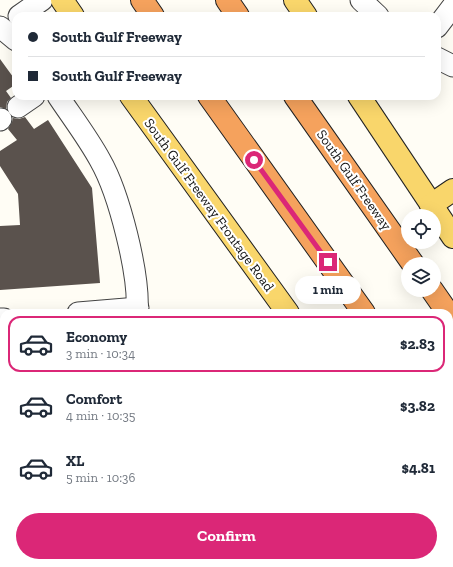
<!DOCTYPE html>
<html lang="en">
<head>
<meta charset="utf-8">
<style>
	body { margin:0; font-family:"Zilla Slab",serif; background:#f6f6f7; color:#1f2937; height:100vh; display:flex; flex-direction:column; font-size:15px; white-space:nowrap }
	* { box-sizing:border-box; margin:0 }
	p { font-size:13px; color:#747a83 }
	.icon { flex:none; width:22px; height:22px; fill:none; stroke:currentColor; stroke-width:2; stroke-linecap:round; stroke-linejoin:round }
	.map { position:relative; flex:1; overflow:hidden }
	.details { position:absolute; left:0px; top:309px; width:453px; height:258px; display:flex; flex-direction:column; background:#fff; border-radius:12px 12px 0 0; box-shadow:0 4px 16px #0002 }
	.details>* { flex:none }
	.banner { position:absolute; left:12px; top:12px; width:429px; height:88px; border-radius:12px; box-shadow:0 4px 16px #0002; display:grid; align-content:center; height:88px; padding:0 16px; background:#fff }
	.controls { position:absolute; left:401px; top:209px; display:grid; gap:8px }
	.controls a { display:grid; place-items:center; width:40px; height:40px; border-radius:50%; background:#fff; box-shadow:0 4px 16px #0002; font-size:20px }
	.end { position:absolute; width:18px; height:18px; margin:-9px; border:5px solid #db2777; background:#fff; box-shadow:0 0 0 2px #fff }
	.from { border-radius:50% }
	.bubble { position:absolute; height:28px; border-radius:14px; background:#fff; box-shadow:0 4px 16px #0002; font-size:13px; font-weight:700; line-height:28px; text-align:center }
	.banner b { display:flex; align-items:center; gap:14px; height:38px; font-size:15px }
	.banner b+b { border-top:1px solid #e0e1e3 }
	.banner i { width:10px; height:10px; background:#1f2937 }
	ul { padding:7px 0 0; list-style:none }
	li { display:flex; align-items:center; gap:12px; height:56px; margin:0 8px 6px; padding:0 8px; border:2px solid transparent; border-radius:12px }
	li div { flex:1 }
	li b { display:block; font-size:15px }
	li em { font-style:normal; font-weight:700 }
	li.selected { border-color:#db2777 }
	li>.icon { width:36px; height:36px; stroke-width:1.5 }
	.cta { display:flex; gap:8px; margin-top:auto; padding:8px 16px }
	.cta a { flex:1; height:46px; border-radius:24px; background:#db2777; color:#fff; font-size:16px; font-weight:700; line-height:46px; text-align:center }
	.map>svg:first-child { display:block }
	.building { fill:#5a524d }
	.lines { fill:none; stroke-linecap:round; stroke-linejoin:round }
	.minor-casing { stroke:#444; stroke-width:23 }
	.major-casing { stroke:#222; stroke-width:24 }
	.highway-casing { stroke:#222; stroke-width:24 }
	.minor { stroke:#fff; stroke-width:21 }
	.major { stroke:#f9d66b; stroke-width:22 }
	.highway { stroke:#f5a25d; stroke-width:22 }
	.route { stroke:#db2777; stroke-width:5 }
	.labels { text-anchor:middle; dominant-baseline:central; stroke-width:4; stroke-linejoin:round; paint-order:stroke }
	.street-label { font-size:14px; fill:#111; stroke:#fff }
</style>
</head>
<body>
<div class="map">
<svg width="453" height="567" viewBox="0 0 453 567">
	<rect width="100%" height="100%" fill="#fffdf5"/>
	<g class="building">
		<polygon points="0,59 16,81 16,84 6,91 11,98 7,102 6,109 0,107"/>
		<polygon points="25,117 34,129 48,120 92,188 100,283 0,290 0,226 20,225 18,194 0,166 0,151 17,140 8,129 12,122 13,118 19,119"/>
	</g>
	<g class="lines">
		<g class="minor-casing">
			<g id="minor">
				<polyline points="361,0 378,16"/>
				<polyline points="19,16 42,0"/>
				<polyline points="0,27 16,40"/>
				<polyline points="437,27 453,6"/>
				<polyline points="437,58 453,66"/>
				<path d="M58,96C72,117 88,138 100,160C119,193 140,275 137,313"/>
				<polyline points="18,107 34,96"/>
				<polyline points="0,120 1,119"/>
				<polyline points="78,313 138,308"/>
				<polyline points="0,319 4,319"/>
				<polyline points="0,449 4,449"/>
				<polyline points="37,567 40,563"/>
			</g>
		</g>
		<g class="major-casing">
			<g id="major">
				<polyline points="62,0 73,16"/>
				<polyline points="295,0 306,16"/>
				<polyline points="131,96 288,313"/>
				<polyline points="359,96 453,237"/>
				<polyline points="431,205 453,190"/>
				<polyline points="449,524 453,530"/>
				<polyline points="111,567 114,563"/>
			</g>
		</g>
		<g class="highway-casing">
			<g id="highway">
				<polyline points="142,0 153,16"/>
				<polyline points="227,0 238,16"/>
				<polyline points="209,96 364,313"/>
				<polyline points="295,96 413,264"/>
				<polyline points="432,290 448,313"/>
				<polyline points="449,431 453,436"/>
			</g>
		</g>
		<use href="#minor" class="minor"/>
		<use href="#major" class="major"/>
		<use href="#highway" class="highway"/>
	</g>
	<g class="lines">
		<polyline class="route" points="254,160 328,262"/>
	</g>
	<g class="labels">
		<g class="street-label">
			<text transform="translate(354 180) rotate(55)">South Gulf Freeway</text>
			<text transform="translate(209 205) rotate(54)">South Gulf Freeway Frontage Road</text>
		</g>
	</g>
</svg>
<div class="controls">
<a><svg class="icon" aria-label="locate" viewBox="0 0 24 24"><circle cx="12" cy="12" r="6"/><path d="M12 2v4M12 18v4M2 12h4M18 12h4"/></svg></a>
<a><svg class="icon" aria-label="layers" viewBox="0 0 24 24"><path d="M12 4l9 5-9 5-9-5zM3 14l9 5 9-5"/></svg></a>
</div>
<i class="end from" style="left:254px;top:160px"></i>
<i class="end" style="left:328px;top:262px"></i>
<div class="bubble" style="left:295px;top:276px;width:66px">1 min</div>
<div class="banner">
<b><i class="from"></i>South Gulf Freeway</b>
<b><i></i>South Gulf Freeway</b>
</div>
<section class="details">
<ul>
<li class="selected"><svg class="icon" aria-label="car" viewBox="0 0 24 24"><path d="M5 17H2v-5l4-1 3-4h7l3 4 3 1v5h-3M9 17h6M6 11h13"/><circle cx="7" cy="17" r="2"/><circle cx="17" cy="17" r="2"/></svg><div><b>Economy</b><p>3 min · 10:34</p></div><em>$2.83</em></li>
<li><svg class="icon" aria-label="car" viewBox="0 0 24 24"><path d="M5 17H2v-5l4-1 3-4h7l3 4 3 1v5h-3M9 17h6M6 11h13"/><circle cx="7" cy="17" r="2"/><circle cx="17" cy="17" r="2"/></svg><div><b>Comfort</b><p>4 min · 10:35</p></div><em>$3.82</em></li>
<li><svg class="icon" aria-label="car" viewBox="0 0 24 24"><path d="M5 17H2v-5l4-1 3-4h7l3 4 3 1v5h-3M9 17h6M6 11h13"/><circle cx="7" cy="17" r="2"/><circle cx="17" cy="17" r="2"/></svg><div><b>XL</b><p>5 min · 10:36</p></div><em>$4.81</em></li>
</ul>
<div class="cta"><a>Confirm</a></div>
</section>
</div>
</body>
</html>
